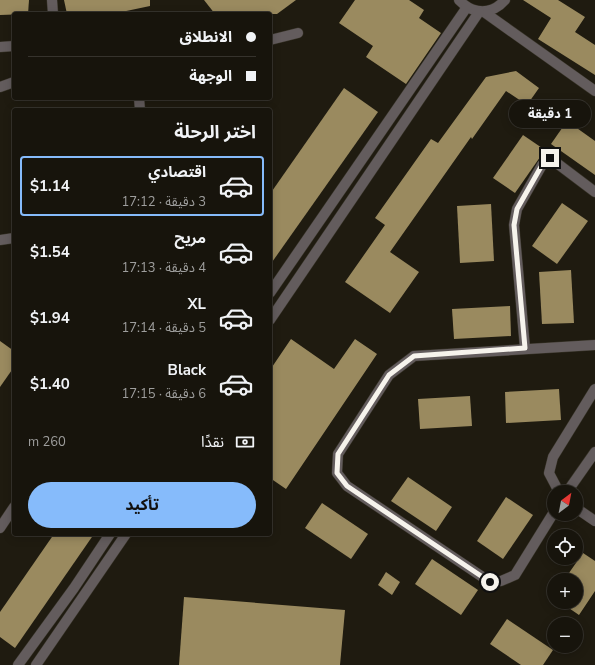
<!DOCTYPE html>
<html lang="ar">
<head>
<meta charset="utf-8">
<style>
	body { margin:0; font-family:"Nunito Sans","Noto Sans Arabic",sans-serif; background:#24211a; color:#f1f3f6; direction:rtl; height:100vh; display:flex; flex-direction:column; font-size:15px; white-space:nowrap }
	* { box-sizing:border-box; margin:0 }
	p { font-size:13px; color:#9e9e9d }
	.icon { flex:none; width:22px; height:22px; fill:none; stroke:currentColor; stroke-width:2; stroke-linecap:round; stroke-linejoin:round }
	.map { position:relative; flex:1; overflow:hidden; direction:ltr }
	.panel { position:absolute; left:12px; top:108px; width:260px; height:428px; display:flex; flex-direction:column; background:#17140c; border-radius:4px; box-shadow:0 2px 10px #0003,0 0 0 1px #36332d; direction:rtl }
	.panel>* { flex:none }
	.top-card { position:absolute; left:12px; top:12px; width:260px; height:88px; border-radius:4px; box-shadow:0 2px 10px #0003,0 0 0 1px #36332d; direction:rtl; display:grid; align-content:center; height:88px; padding:0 16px; background:#17140c }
	.needle { width:26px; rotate:32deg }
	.controls { position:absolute; left:547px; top:485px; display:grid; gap:8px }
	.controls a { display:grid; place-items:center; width:36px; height:36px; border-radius:50%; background:#17140c; box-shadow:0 2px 10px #0003,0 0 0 1px #36332d; font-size:20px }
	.end { position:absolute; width:18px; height:18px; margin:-9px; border:5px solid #f6f3ec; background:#111; box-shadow:0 0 0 2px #111 }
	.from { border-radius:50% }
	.bubble { position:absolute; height:28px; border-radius:14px; background:#17140c; box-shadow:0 2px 10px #0003,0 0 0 1px #36332d; font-size:13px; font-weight:700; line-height:28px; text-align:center; direction:rtl }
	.top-card b { display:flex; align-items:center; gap:14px; height:38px; font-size:15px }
	.top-card b+b { border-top:1px solid #36332d }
	.top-card i { width:10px; height:10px; background:#f1f3f6 }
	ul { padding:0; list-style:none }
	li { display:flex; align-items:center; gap:12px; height:60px; margin:0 8px 6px; padding:0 8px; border:2px solid transparent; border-radius:4px }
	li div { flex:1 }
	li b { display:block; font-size:15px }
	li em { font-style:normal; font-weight:700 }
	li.current { border-color:#86bbfb }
	li>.icon { width:36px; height:36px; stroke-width:1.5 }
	h2 { padding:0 16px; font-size:18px; line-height:48px }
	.pay { display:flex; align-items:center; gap:10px; height:44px; padding:0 16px; font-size:15px }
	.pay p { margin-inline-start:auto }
	.action { display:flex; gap:8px; margin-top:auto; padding:8px 16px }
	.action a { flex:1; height:46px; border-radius:24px; background:#86bbfb; color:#111; font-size:16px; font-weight:700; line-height:46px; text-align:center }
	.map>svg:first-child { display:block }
	.building { fill:#9a8a5f }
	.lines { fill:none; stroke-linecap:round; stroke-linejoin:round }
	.minor-casing { stroke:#39352a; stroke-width:11 }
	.minor { stroke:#635c5d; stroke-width:10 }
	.route { stroke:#f6f3ec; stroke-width:5 }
</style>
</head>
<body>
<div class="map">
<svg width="595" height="665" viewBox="0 0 595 665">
	<rect width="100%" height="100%" fill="#1f1b10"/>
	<g class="building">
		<polygon points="0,0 29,0 28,14 0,15"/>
		<polygon points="64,0 150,0 150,6 112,14 67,14"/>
		<polygon points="204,0 296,0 277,14 215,14"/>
		<polygon points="355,0 409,0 424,10 419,18 441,33 406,84 366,57 373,46 339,23"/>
		<polygon points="523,0 558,0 585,17 575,32 595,45 595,75 538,39 551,18"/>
		<polygon points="516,71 539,88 527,105 506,91 472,139 471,137 390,252 419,272 390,313 345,282 385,225 375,218 431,139 438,143 486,77"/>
		<polygon points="344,88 378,112 270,265 270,194"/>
		<polygon points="567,121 595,141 595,175 551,144"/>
		<polygon points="523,135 545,150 515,193 493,178"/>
		<polygon points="562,203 588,221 557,264 532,246"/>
		<polygon points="491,204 494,261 460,263 457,206"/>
		<polygon points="571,270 574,323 542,324 539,272"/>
		<polygon points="510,306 511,336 454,339 452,309"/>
		<polygon points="291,339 334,369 355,339 377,354 286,489 270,478 270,370"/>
		<polygon points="0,341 14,351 14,367 0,387"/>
		<polygon points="559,389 561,420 506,423 505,392"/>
		<polygon points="470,396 472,426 420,429 418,399"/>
		<polygon points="408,477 452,507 436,531 391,501"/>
		<polygon points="506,497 533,515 503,559 477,541"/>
		<polygon points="322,503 368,534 351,559 305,528"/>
		<polygon points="54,534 94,534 15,648 0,637 0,612"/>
		<polygon points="583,553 595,561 595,591 579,615 560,602 576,602 576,580 564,580"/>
		<polygon points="432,559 478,590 461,615 415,584"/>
		<polygon points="386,572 400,582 392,595 378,585"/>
		<polygon points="184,597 345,610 340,665 179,665"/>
		<polygon points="507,619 553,650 543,665 521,665 490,644"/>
	</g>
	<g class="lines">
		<g class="minor-casing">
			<g id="minor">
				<polyline points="52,0 53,14"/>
				<path d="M459,0C473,15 492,15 505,0"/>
				<polyline points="484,12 595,91"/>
				<polyline points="270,40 298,33"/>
				<polyline points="0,47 14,46"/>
				<polyline points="0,87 14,82"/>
				<polyline points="139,98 140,110"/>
				<polyline points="0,240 14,238"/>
				<polyline points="270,293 467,7"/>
				<polyline points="270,320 479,12"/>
				<polyline points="525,348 514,225 517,209 542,165 550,158 595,192"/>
				<polyline points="559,492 549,473 553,457 595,389"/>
				<polyline points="567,492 595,452"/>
				<polyline points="576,508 595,521"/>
				<polyline points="554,512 515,575 501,581 490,582 347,486 337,473 338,454 389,375 414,356 595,345"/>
				<polyline points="0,528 14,507"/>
				<polyline points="18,665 74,588 110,534"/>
				<polyline points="36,665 126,534"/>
			</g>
		</g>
		<use href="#minor" class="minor"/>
	</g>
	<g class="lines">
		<polyline class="route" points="490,582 347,486 337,473 338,454 389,375 414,356 525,348 514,225 517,209 542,165 550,158"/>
	</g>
</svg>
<div class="controls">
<a><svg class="needle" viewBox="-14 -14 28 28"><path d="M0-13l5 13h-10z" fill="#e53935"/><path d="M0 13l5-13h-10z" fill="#9e9e9d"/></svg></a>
<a><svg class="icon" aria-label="locate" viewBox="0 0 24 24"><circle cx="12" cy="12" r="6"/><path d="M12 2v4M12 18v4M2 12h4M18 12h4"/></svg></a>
<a>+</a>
<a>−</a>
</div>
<i class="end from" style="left:490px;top:582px"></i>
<i class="end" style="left:550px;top:158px"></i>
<div class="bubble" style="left:509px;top:100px;width:82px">1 دقيقة</div>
<div class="top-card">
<b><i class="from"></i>الانطلاق</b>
<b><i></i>الوجهة</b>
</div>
<section class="panel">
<h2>اختر الرحلة</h2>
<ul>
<li class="current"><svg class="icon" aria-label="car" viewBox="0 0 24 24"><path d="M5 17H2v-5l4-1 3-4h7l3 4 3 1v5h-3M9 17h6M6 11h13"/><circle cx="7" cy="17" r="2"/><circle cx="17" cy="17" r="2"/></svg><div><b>اقتصادي</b><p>3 دقيقة · 17:12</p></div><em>$1.14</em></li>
<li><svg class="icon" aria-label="car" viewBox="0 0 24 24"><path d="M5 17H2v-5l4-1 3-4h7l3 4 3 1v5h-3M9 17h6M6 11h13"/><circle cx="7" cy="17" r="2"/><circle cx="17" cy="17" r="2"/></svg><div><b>مريح</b><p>4 دقيقة · 17:13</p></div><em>$1.54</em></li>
<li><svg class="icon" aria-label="car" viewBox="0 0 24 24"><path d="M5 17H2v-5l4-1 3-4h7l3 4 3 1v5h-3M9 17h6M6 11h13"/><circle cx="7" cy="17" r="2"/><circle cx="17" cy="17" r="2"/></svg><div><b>XL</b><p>5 دقيقة · 17:14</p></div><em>$1.94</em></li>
<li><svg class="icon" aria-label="car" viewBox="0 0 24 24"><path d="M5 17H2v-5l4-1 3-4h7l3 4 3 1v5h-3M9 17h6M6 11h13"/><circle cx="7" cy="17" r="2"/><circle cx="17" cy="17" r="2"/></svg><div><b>Black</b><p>6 دقيقة · 17:15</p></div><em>$1.40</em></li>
</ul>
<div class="pay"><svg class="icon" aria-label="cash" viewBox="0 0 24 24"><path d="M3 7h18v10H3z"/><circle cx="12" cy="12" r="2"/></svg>نقدًا<p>260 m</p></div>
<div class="action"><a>تأكيد</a></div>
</section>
</div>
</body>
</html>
